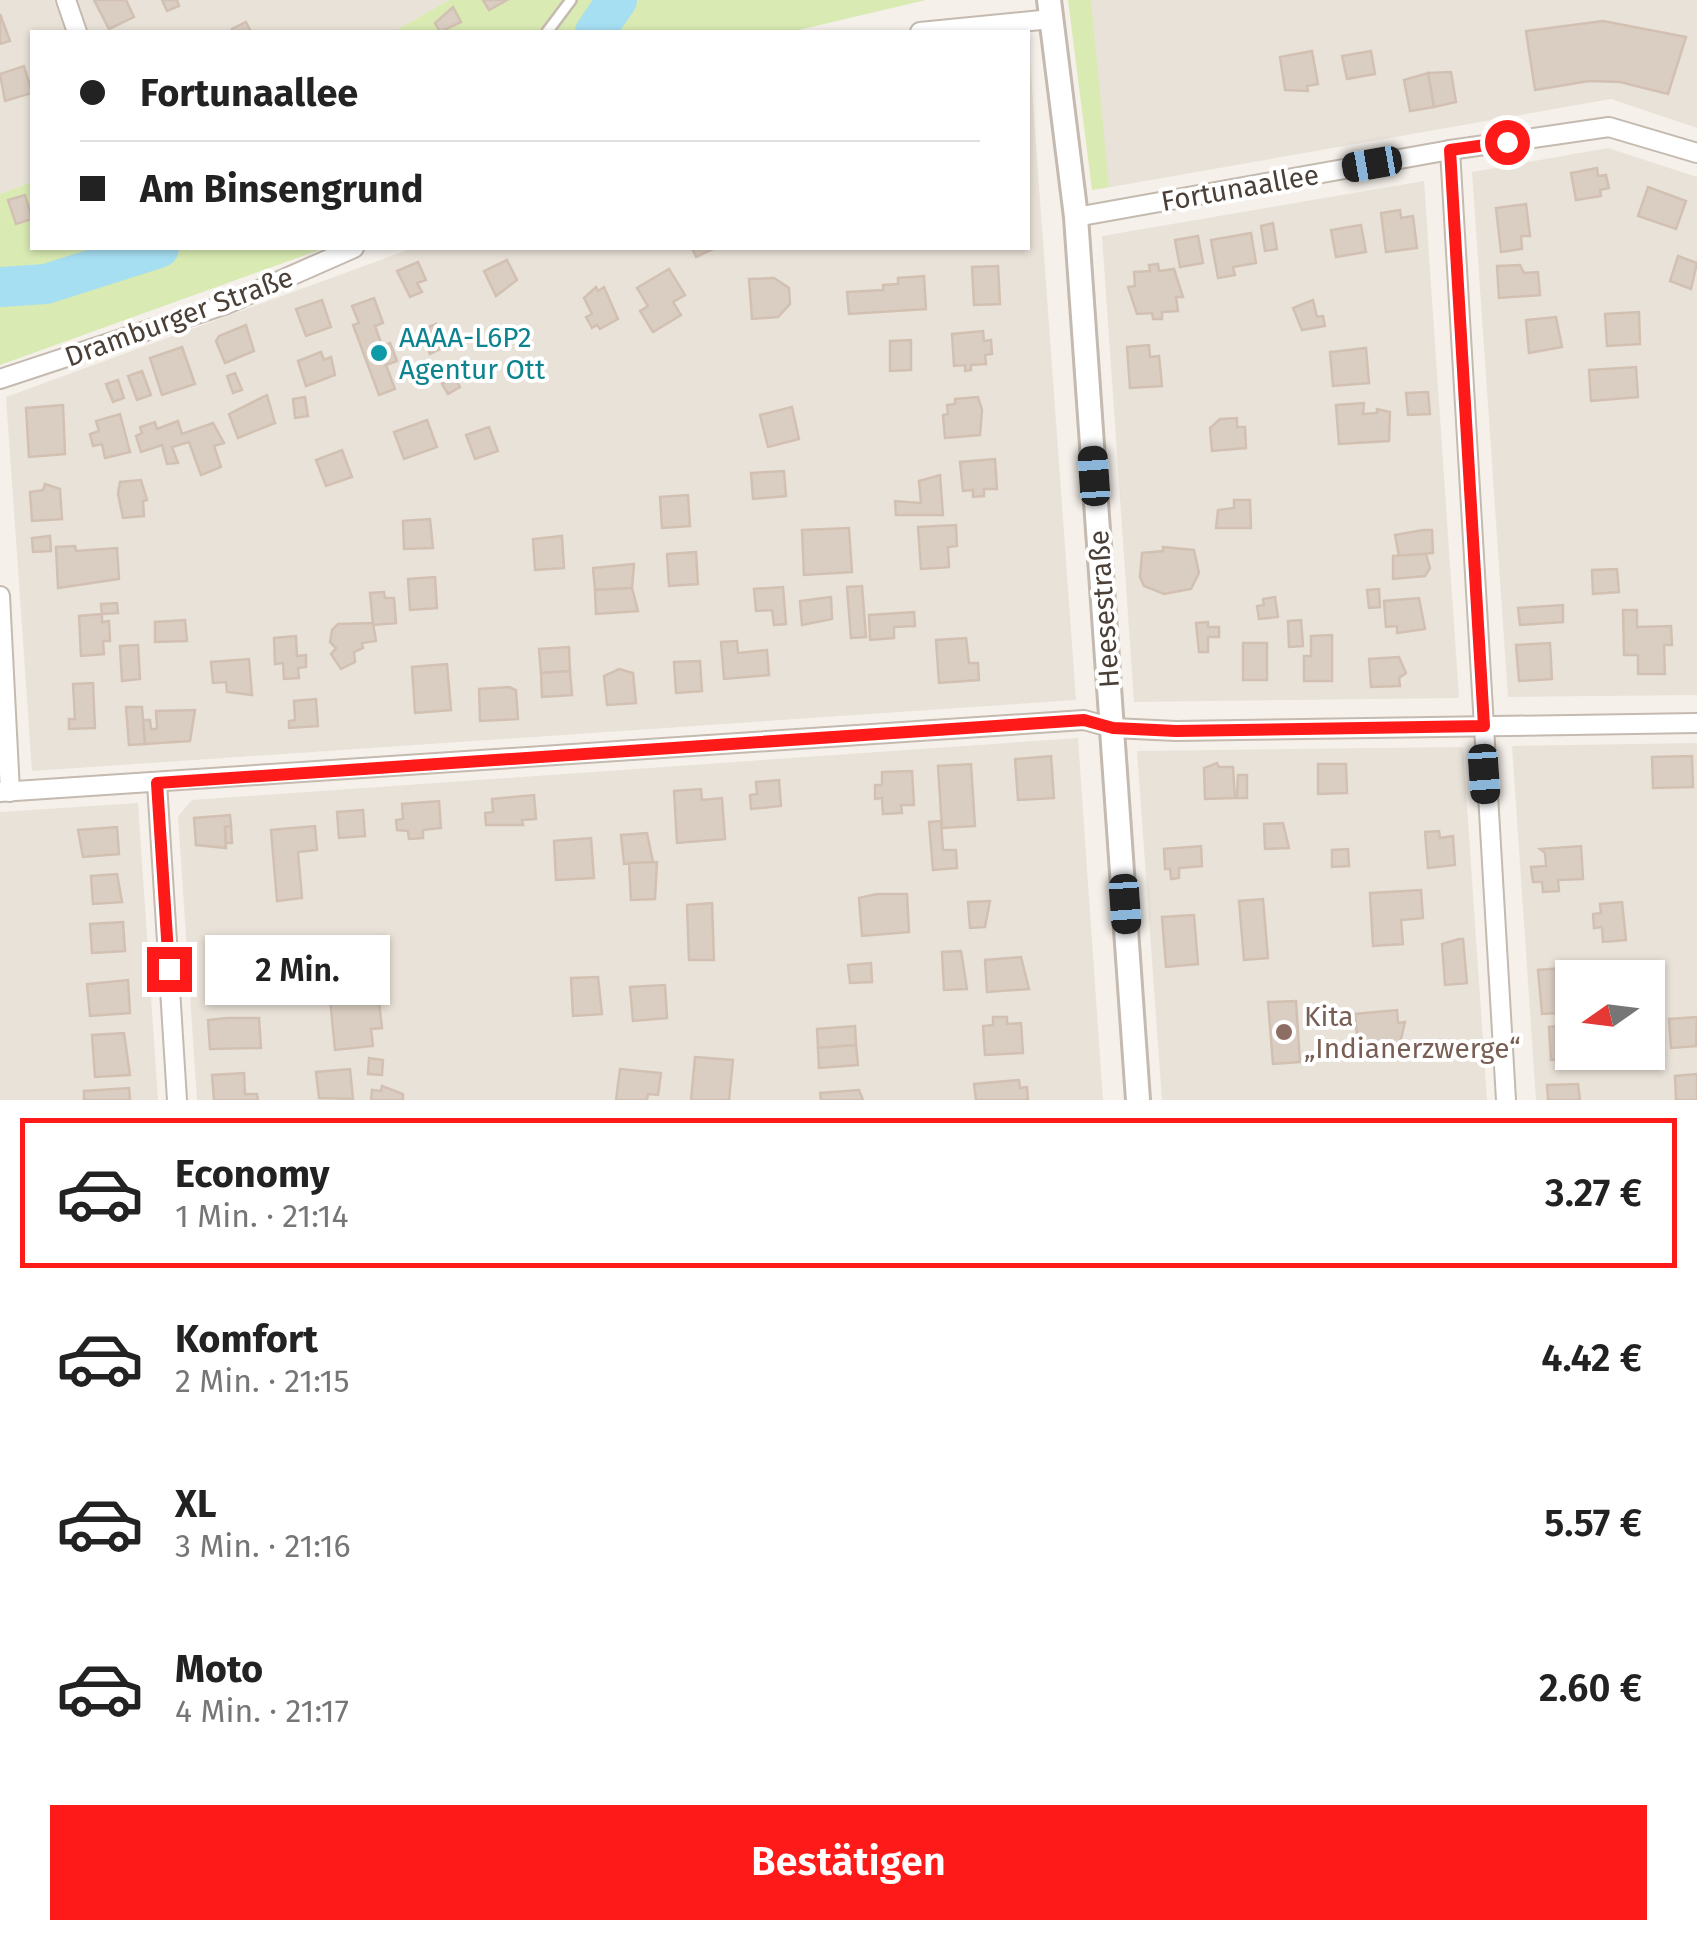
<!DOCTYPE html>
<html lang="de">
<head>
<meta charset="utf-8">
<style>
	body { margin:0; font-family:"Fira Sans",sans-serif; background:#f6f6f6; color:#222; height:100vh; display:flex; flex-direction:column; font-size:38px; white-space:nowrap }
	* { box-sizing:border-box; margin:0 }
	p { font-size:32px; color:#767676 }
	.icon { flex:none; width:55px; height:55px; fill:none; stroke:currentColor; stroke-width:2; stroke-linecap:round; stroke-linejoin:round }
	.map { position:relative; height:1100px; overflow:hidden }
	.details { display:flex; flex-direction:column; background:#fff; flex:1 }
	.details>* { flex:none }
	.guide { position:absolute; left:30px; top:30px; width:1000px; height:220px; border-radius:0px; box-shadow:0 2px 8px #0004; display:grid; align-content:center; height:220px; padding:0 50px; background:#fff }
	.needle { width:65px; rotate:256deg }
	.controls { position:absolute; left:1555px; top:960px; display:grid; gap:20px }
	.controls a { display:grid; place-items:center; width:110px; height:110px; border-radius:0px; background:#fff; box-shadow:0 2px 8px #0004; font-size:50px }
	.end { position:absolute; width:45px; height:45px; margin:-22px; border:12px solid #fe1a19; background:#fff; box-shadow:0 0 0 5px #fff }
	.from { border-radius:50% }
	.bubble { position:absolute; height:70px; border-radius:0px; background:#fff; box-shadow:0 2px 8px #0004; font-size:32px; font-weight:600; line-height:70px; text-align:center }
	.car { position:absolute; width:30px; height:60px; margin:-30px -15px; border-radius:12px; box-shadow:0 0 8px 2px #0007; background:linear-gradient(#222 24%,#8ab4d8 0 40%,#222 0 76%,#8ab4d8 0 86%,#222 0) }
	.guide b { display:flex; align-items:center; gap:35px; height:95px; font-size:38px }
	.guide b+b { border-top:2px solid #e0e0e0 }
	.guide i { width:25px; height:25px; background:#222 }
	ul { padding:18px 0 0; list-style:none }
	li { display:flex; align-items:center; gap:30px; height:150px; margin:0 20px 15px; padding:0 30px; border:5px solid transparent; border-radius:0px }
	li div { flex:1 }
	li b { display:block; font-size:38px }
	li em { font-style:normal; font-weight:600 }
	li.selected { border-color:#fe1a19 }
	li>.icon { width:90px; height:90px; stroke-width:1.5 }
	.button { display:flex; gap:20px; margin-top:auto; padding:20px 50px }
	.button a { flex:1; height:115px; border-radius:0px; background:#fe1a19; color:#fff; font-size:40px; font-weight:600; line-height:115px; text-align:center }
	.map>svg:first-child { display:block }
	.residential { fill:#e9e2d8; fill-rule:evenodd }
	.green { fill:#d9eab3 }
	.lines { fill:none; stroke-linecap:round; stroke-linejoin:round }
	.river { stroke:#a6def2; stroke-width:40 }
	.building { fill:#dacdc2; stroke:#d2c1b2; stroke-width:2.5 }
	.service-casing { stroke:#c4baaf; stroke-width:14 }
	.minor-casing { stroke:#c4baaf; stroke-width:22 }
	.tertiary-casing { stroke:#c4baaf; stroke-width:28 }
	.service { stroke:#fff; stroke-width:9 }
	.minor { stroke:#fff; stroke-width:18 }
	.tertiary { stroke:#fff; stroke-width:22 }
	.route { stroke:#fe1a19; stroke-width:12 }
	.culture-dot { fill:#0f9aa8; stroke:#fff; stroke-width:4 }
	.education-dot { fill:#8d6e63; stroke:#fff; stroke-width:4 }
	.labels { text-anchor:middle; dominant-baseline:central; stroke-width:8; stroke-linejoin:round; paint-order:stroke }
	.street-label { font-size:28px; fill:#4a4038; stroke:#fff }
	.culture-label { font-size:28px; fill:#0d838f; stroke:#fff; text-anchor:start }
	.education-label { font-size:28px; fill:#785e54; stroke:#fff; text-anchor:start }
</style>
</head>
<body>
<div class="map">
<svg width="1697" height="1100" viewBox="0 0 1697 1100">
	<rect width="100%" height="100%" fill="#f5f0ea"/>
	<g class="residential">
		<polygon points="0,0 54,0 66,32 32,32 32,182 0,194"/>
		<polygon points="76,0 449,0 393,32 88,32"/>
		<polygon points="1069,0 1697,0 1697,128 1611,99 1100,189"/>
		<polygon points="1028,33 1076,700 32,771 6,397 413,248 1028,248"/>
		<polygon points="1608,148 1697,177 1697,695 1508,697 1472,172"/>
		<polygon points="1424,181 1459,698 1134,702 1102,236"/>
		<polygon points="1078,738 1103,1100 197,1100 178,816 192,800"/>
		<path d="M1697,743V1100H1536L1512,746ZM1572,978H1648V1052H1572Z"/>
		<polygon points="1463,747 1487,1100 1162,1100 1137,751"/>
		<polygon points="138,803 158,1100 0,1100 0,812"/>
	</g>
	<g class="green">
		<polygon points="449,0 926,0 790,32 393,32"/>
		<polygon points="1068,0 1091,0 1109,187 1092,190"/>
		<polygon points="32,182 32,248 325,248 0,365 0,194"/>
	</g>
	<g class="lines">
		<g class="river">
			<polyline points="595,32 617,0"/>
			<polyline points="0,287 46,284 159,248"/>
		</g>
	</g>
	<g class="building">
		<polygon points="94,0 126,0 134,17 109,29"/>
		<polygon points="162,0 177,0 179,6 167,11"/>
		<polygon points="483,0 507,0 489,10"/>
		<polygon points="453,7 461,22 440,32 435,23"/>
		<polygon points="0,14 10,41 0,44"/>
		<polygon points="1603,21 1686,37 1668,94 1620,82 1589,81 1535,90 1526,31"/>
		<polygon points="246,22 251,32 233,32 232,29"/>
		<polygon points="1312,51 1318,84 1307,86 1308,91 1285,90 1280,57"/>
		<polygon points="1371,51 1375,74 1347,79 1342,56"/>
		<polygon points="24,66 32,93 5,101 0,74"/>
		<polygon points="1451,72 1456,102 1434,107 1428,73"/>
		<polygon points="1428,73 1434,107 1410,111 1404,80"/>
		<polygon points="1597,168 1598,176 1606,175 1609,188 1600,190 1601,196 1576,200 1571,173"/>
		<polygon points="1648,187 1686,201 1676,229 1638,216"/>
		<polygon points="25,195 32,219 16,224 8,200"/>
		<polygon points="1526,204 1530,236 1521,236 1522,249 1501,252 1496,208"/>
		<polygon points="1400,210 1401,218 1413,216 1417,248 1386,252 1381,213"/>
		<polygon points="1273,223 1277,249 1265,251 1261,226"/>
		<polygon points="1361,225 1366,252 1336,257 1331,230"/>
		<polygon points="1251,233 1256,263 1233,267 1235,275 1218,278 1211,240"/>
		<polygon points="1198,236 1203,263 1180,267 1175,240"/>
		<polygon points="692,248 715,248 696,257"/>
		<polygon points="1678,256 1697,263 1691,289 1670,281"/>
		<polygon points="507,260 517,280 496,296 484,271"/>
		<polygon points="418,262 426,280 417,283 422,292 410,297 397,271"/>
		<polygon points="1158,264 1159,271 1174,269 1183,297 1176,297 1178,311 1162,312 1162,319 1153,319 1152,313 1137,314 1128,287 1135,286 1134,272 1150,271 1149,265"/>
		<polygon points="1520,265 1524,273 1538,272 1540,295 1499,298 1497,266"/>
		<polygon points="998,266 1000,304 974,305 972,267"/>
		<polygon points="669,269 685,295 673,302 681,315 653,332 640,311 648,306 637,288"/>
		<polygon points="924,276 926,309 849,314 847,292 883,290 883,285 898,284 898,278"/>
		<polygon points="774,278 789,288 790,304 778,317 752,319 749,279"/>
		<polygon points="596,287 598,291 604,287 618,319 600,329 597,325 592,328 586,317 592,314 584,298"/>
		<polygon points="374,298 383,323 375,326 382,346 390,343 397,361 386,365 395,389 379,395 353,325 359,323 352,306"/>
		<polygon points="322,300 331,327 306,336 296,309"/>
		<polygon points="1313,300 1317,317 1323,316 1325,326 1302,330 1293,308"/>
		<polygon points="1639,312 1640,344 1607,346 1605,314"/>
		<polygon points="1556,317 1562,347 1529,353 1526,320"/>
		<polygon points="436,324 446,346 430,354 420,331"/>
		<polygon points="246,325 254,351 225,363 216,341 219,336"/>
		<polygon points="983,331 984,341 991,340 992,354 985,355 986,364 971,365 971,370 965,371 965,365 954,366 952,334"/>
		<polygon points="911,340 911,370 890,371 890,341"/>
		<polygon points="1149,345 1150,357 1159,356 1162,386 1130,388 1127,347"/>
		<polygon points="182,347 195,384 162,395 150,358"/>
		<polygon points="1366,348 1369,383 1333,386 1330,352"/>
		<polygon points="321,352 324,360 331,357 335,375 306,386 298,361"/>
		<polygon points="1636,367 1638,397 1591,401 1589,370"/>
		<polygon points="142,371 151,395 137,400 128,376"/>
		<polygon points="235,373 242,390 233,393 227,376"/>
		<polygon points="454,376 460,387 448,394 442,384"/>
		<polygon points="118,380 124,398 113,402 106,384"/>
		<polygon points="1428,392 1430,414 1408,415 1406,393"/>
		<polygon points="267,395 275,423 238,438 229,414"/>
		<polygon points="305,397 308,416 295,418 293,399"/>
		<polygon points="978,397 982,410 980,435 945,438 943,415 948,414 947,405 955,404 955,399"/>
		<polygon points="1364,403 1363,414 1377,413 1377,409 1390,412 1389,441 1339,444 1336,405"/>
		<polygon points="63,405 65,454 29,457 26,408"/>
		<polygon points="792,407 799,439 768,447 760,415"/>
		<polygon points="120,414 130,452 105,458 102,444 93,446 90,434 99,431 96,421"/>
		<polygon points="1237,418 1237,427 1245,427 1246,448 1212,451 1210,428 1220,419"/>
		<polygon points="427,420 437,447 404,459 394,432"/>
		<polygon points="178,421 182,434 213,423 224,443 214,446 221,467 201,475 189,442 172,447 178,463 167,464 162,445 141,452 136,436 142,433 140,427 155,422 157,429"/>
		<polygon points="489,427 498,451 475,459 466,435"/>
		<polygon points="342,450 352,477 326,486 316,460"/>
		<polygon points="995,459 997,489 984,489 984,496 973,497 973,490 963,491 960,462"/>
		<polygon points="784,471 786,496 753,499 751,473"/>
		<polygon points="940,475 943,515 896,515 895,501 921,503 919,481"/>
		<polygon points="141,480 147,500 143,501 144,516 123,518 118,494 120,482"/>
		<polygon points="45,484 60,489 62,519 32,521 30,492 43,490"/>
		<polygon points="688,495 690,526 662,528 660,497"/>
		<polygon points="1234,500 1250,500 1251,528 1216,528 1218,510 1234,508"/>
		<polygon points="430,519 433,548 404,549 403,521"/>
		<polygon points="956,525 957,546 948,547 949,567 921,569 918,527"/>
		<polygon points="849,528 852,572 804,575 802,530"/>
		<polygon points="1423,530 1432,530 1433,553 1399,556 1395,535"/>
		<polygon points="50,536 51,551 33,552 32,538"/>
		<polygon points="562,536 564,568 535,570 533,539"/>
		<polygon points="75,546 76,551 117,548 119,579 58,588 56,547"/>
		<polygon points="1163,547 1194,550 1199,573 1191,589 1164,594 1144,586 1140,577 1142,553 1163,551"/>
		<polygon points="696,552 698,584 669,586 667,554"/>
		<polygon points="1426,554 1430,568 1425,576 1393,579 1393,556"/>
		<polygon points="634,564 632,588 595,590 593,568"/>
		<polygon points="1617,569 1619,592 1593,594 1592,570"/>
		<polygon points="435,577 437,608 410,610 408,579"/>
		<polygon points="862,586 866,637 851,638 847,587"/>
		<polygon points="783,587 786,624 774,625 772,610 756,611 754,589"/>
		<polygon points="632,588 638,611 596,614 595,590"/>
		<polygon points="1379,589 1380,607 1369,608 1367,590"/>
		<polygon points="384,592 385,598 394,598 396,623 373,625 370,593"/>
		<polygon points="831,597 832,619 802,625 800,601"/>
		<polygon points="1275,597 1278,617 1259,619 1257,606 1264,605 1263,599"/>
		<polygon points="1419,598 1425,629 1397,633 1397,626 1386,627 1384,601"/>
		<polygon points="117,603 118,613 102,614 102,622 109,621 110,641 103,641 104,654 81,656 79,616 102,614 101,604"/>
		<polygon points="1563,605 1563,622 1520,625 1518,608"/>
		<polygon points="1623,610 1637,610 1637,627 1671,626 1672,645 1664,645 1665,674 1638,674 1638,655 1624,655"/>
		<polygon points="914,612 915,626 894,627 894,638 870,640 869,615"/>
		<polygon points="185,620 187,641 155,642 155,622"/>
		<polygon points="1301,620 1303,646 1289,647 1288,621"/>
		<polygon points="1208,622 1208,627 1219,627 1219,637 1208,637 1208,652 1199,652 1196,623"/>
		<polygon points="373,623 376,641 362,643 363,648 354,652 355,662 341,669 331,654 336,648 330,642 332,630 338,624"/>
		<polygon points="1332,635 1332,681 1304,681 1304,656 1311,656 1311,636"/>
		<polygon points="296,636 297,656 306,655 306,667 298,668 299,678 284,679 283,663 275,664 274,638"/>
		<polygon points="966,638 969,663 978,663 979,680 939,683 936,640"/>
		<polygon points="737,641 738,653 767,650 769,675 724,679 721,642"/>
		<rect x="1243" y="643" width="24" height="37"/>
		<polygon points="1550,643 1552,679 1519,681 1516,645"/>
		<polygon points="138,645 140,679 122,681 120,646"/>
		<polygon points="569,647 570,671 541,673 539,649"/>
		<polygon points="1399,657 1406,673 1399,678 1400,686 1371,687 1369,659"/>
		<polygon points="249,659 252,695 227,692 226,682 213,683 211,662"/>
		<polygon points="700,661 702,691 676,693 674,662"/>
		<polygon points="447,664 451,710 415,713 412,667"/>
		<polygon points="619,669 633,673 636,703 607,705 604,676"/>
		<polygon points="570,671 572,695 542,697 541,673"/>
		<polygon points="93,683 95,728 69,729 69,719 75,719 73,684"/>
		<polygon points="509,687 516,690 518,719 480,721 479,689"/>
		<polygon points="316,699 318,726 289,728 289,721 295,720 294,701"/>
		<polygon points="126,707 142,707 145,744 129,745"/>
		<polygon points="195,710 190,741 145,744 143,720 150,720 151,729 157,729 156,711"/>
		<polygon points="1051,756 1054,798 1018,800 1015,759"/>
		<polygon points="1692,756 1693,787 1653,788 1652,757"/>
		<polygon points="1217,763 1219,767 1233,767 1235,798 1205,799 1204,768"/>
		<polygon points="971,764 975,826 942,828 938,766"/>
		<polygon points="1318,764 1346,764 1347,793 1318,794"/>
		<polygon points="912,771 914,805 901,805 902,813 883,814 882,798 875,799 875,785 882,785 882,772"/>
		<polygon points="1238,775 1247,775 1247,798 1237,798"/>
		<polygon points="779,780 781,806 751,809 750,795 757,794 756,782"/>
		<polygon points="701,789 702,800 722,798 725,839 677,843 674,791"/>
		<polygon points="534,795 536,819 522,820 523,825 486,825 485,813 493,812 492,799"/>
		<polygon points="439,801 441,828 423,830 423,838 409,839 408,831 397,830 396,820 403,819 402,804"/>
		<polygon points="363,810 365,836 339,838 337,812"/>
		<polygon points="230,815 231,826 225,827 226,848 196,845 194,818"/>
		<polygon points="941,821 943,850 956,850 957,868 933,870 929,822"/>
		<polygon points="1283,823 1289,848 1265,849 1264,824"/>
		<polygon points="231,826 232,843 226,843 225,827"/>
		<polygon points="315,826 317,850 298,852 302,898 277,901 271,830"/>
		<polygon points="117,827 119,854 83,857 78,830"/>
		<polygon points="1439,831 1440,838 1453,836 1455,865 1428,868 1425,832"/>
		<polygon points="647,833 653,862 624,864 621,835"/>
		<polygon points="591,838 594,878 556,880 554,841"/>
		<polygon points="1201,846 1202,866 1179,868 1179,878 1171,879 1170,869 1165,869 1164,849"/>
		<polygon points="1581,846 1583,879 1558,880 1559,891 1543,892 1542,882 1533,882 1531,867 1546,866 1545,853 1540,849"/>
		<polygon points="1348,849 1349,866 1332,867 1332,850"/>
		<polygon points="657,862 655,899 631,900 629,863"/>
		<polygon points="117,874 122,902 93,904 91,876"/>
		<polygon points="1421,890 1423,918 1401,920 1403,944 1373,946 1370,893"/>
		<polygon points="877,894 907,894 909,932 862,936 859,898"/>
		<polygon points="1263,899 1268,958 1244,960 1239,901"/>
		<polygon points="990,901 985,927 970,928 968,902"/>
		<polygon points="1622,902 1626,940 1603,942 1602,927 1594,928 1593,914 1601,913 1600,904"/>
		<polygon points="712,903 714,960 689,960 687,905"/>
		<polygon points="1194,915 1198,964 1166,967 1162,917"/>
		<polygon points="123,922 125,951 92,953 90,924"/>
		<polygon points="378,936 381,970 355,971 352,938"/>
		<polygon points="1459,939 1463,939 1467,983 1445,985 1442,944"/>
		<polygon points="257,940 259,982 227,983 224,942"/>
		<polygon points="961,951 967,989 944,990 942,952"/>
		<polygon points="1021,957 1029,989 987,992 985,960"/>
		<polygon points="871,963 872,982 850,983 848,965"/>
		<polygon points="1577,967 1578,978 1572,978 1572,1012 1542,1014 1538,970"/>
		<polygon points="598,977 602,1014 573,1016 571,978"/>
		<polygon points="128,980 130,1013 90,1016 87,984"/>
		<polygon points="665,985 667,1018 633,1021 630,987"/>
		<polygon points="378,994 382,1028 371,1029 373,1046 335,1050 330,999"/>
		<polygon points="1296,1001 1300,1062 1273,1064 1268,1002"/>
		<polygon points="1397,1010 1398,1023 1405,1022 1400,1043 1358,1047 1355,1014"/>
		<polygon points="993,1017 1007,1017 1007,1024 1021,1023 1023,1053 985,1055 983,1026 993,1025"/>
		<polygon points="1697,1017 1696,1046 1671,1048 1669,1019"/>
		<polygon points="227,1018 259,1018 261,1048 210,1049 208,1020"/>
		<polygon points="1572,1025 1572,1052 1588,1052 1588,1058 1551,1060 1549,1027"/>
		<polygon points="855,1026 856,1045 818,1048 817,1029"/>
		<polygon points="124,1033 130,1075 95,1077 92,1035"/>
		<polygon points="856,1045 858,1065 819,1068 818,1048"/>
		<polygon points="695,1057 733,1060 729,1100 691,1100"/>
		<polygon points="369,1058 383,1060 382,1075 368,1074"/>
		<polygon points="350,1069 353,1099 319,1098 316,1072"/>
		<polygon points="620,1069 661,1073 658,1095 648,1094 647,1100 616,1100"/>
		<polygon points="244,1073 245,1094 257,1094 258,1100 214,1100 212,1075"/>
		<polygon points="1697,1074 1697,1100 1676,1100 1675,1076"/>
		<polygon points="1019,1080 1020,1088 1027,1087 1028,1100 976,1100 974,1084"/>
		<polygon points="1578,1084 1580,1100 1548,1100 1547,1085"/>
		<polygon points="382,1086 403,1094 403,1100 371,1100 372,1090 381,1091"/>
		<polygon points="129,1088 130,1100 84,1100 84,1091"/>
		<polygon points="859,1090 863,1100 821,1100 820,1093"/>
	</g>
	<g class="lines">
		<g class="service-casing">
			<polyline id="service" points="547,32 571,0"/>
		</g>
		<g class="minor-casing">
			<g id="minor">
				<polyline points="66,0 77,32"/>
				<polyline points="920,32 1051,19"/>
				<polyline points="1450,150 1506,1100"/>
				<polyline points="1076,217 1450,150 1609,127 1697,153"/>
				<polyline points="0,379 227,304 354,248"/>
				<polyline points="0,596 10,792"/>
				<polyline points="157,783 177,1100"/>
				<polyline points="0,792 1084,720 1113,728 1176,731 1697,723"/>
			</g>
		</g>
		<g class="tertiary-casing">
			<polyline id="tertiary" points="1049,0 1076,217 1138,1100"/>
		</g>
		<use href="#service" class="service"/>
		<use href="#minor" class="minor"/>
		<use href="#tertiary" class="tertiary"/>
	</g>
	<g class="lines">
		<polyline class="route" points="169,969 157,783 1084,720 1113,728 1176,731 1484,726 1450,150 1507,142"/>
	</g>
	<circle class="culture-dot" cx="379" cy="353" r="10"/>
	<circle class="education-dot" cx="1284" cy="1032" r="10"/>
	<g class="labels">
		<g class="street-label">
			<text transform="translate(1240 188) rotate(-10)">Fortunaallee</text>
			<text transform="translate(179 317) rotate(-20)">Dramburger Straße</text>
			<text transform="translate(1104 609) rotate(-94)">Heesestraße</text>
		</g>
		<g class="culture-label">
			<text x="399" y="337">AAAA-L6P2<tspan x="399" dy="32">Agentur Ott</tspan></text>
		</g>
		<g class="education-label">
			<text x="1304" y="1016">Kita<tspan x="1304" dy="32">„Indianerzwerge“</tspan></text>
		</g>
	</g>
</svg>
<div class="controls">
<a><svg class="needle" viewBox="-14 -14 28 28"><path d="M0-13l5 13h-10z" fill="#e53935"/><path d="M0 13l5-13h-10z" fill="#767676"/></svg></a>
</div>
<i class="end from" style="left:1507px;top:142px"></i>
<i class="end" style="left:169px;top:969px"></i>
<div class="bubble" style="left:205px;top:935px;width:185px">2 Min.</div>
<i class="car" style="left:1372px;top:164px;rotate:260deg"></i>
<i class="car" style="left:1094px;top:476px;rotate:356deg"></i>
<i class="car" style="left:1484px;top:774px;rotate:176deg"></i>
<i class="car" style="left:1125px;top:904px;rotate:176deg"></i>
<div class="guide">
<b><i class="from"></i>Fortunaallee</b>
<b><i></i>Am Binsengrund</b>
</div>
</div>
<section class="details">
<ul>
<li class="selected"><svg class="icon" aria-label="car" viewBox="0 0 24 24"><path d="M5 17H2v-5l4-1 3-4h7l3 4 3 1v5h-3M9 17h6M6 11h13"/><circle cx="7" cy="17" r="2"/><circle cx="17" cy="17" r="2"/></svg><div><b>Economy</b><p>1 Min. · 21:14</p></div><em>3.27 €</em></li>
<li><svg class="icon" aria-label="car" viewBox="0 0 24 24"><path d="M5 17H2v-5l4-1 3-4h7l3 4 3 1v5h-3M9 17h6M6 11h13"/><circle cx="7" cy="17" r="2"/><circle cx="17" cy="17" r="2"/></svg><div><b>Komfort</b><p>2 Min. · 21:15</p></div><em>4.42 €</em></li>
<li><svg class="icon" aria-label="car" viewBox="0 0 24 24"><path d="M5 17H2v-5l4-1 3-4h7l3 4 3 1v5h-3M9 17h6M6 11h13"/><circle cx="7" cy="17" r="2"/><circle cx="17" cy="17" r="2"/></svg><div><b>XL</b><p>3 Min. · 21:16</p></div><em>5.57 €</em></li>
<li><svg class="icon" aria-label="car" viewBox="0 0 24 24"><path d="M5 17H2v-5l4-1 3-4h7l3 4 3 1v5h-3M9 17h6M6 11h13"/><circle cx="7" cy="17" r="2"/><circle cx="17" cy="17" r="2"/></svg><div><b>Moto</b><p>4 Min. · 21:17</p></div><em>2.60 €</em></li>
</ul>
<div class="button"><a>Bestätigen</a></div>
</section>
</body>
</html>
